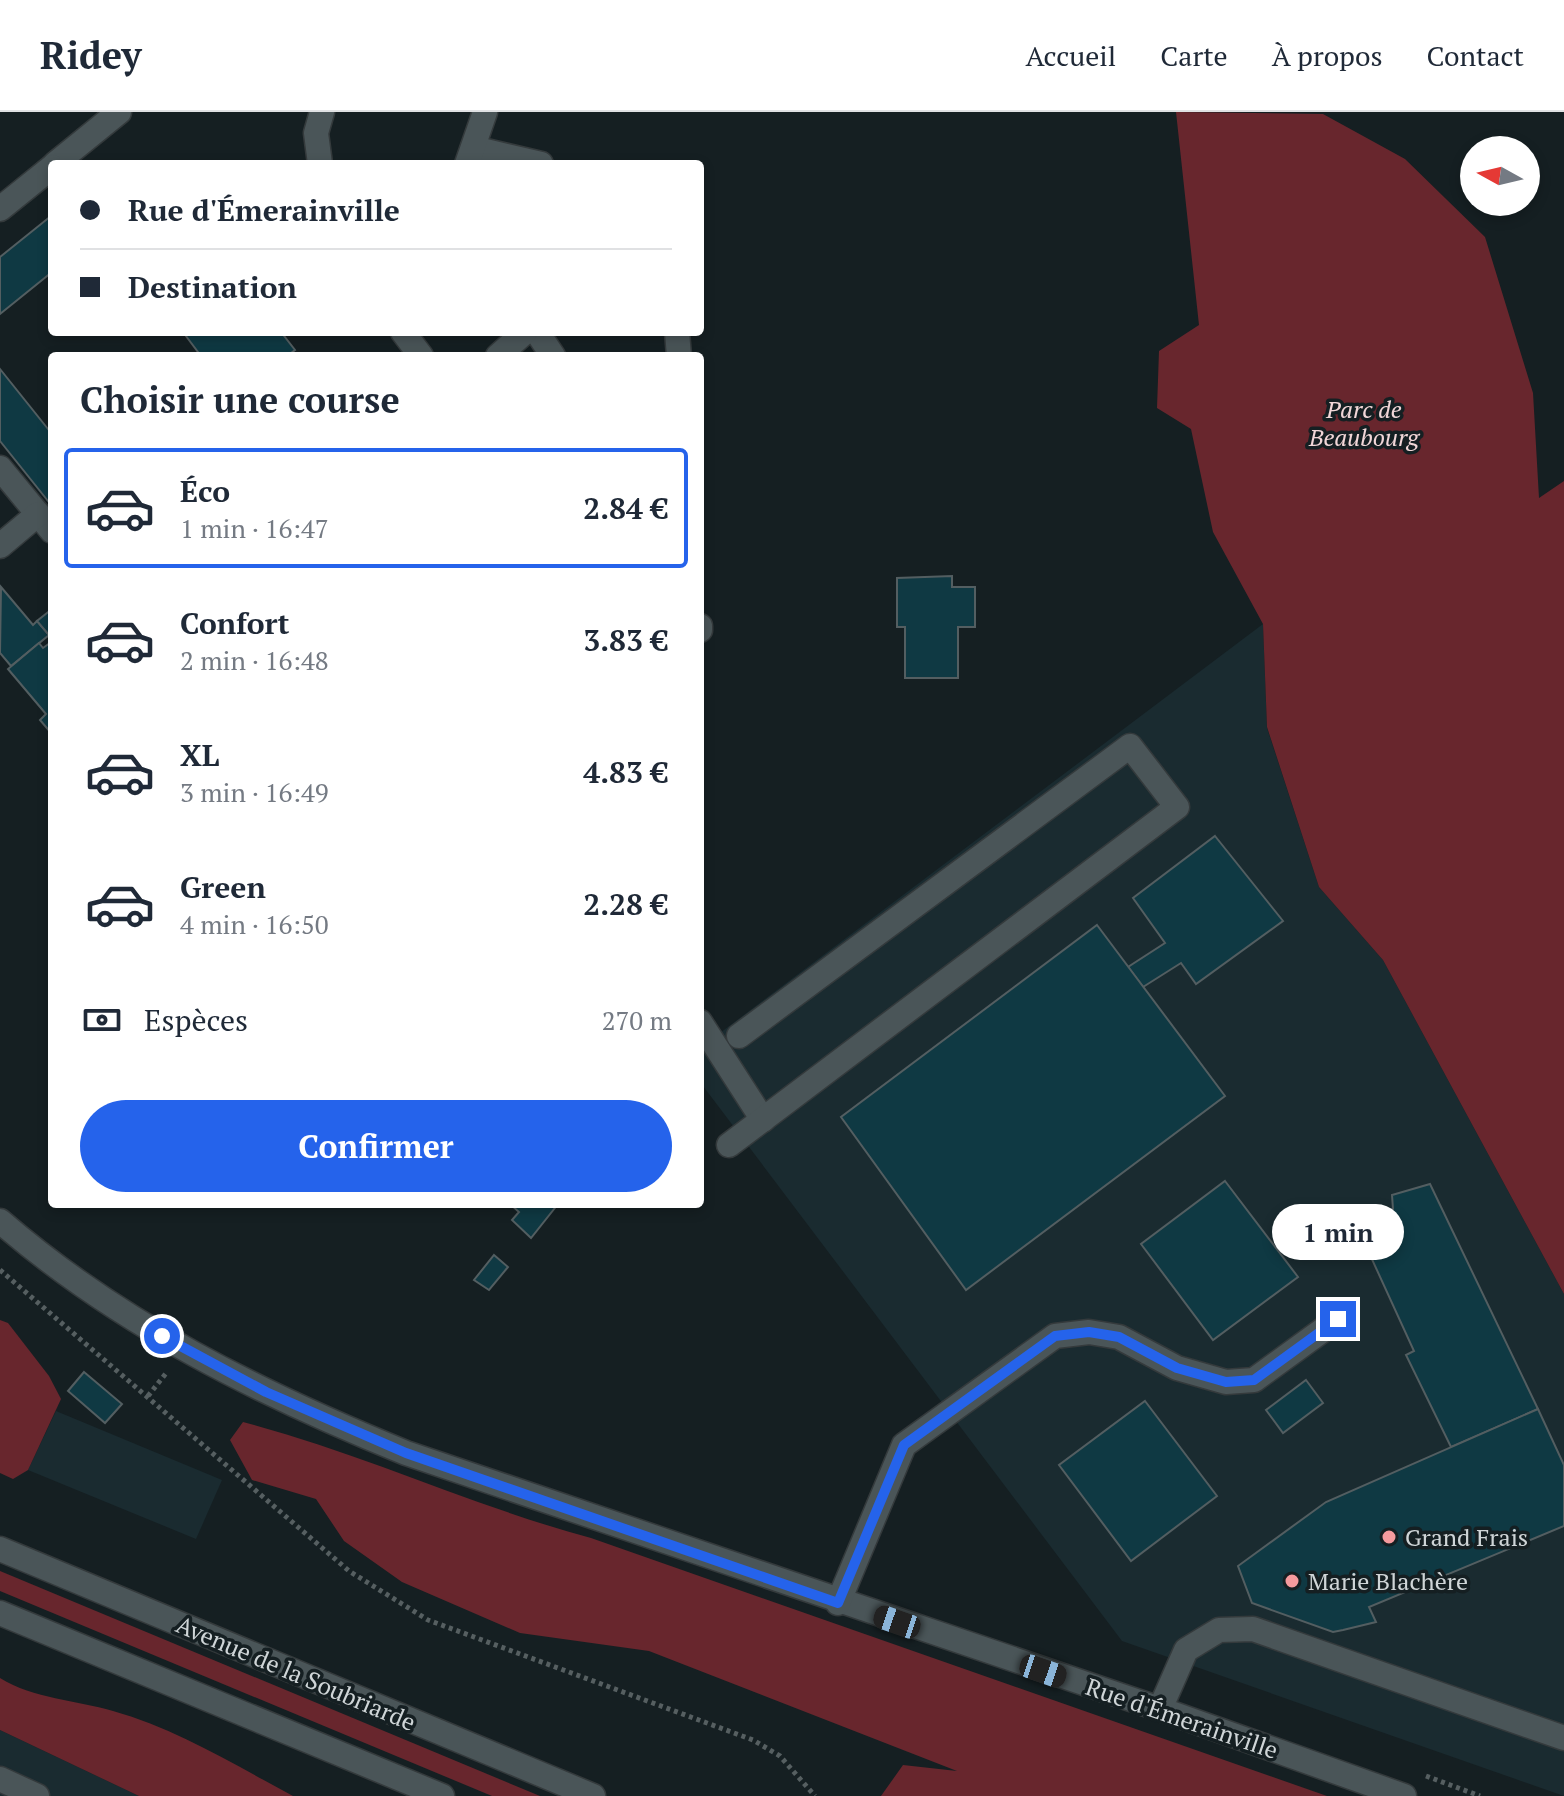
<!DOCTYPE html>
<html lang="fr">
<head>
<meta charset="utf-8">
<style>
	body { margin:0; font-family:"PT Serif",serif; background:#f2f2f3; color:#1f2937; height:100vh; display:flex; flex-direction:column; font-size:30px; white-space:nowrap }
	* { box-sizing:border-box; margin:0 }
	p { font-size:26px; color:#747a83 }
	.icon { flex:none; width:44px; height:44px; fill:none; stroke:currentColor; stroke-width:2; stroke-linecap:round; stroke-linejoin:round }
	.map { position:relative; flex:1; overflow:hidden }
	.panel { position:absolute; left:48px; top:240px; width:656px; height:856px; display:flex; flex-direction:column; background:#fff; border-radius:8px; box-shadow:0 4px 12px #0003 }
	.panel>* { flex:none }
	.banner { position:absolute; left:48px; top:48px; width:656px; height:176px; border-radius:8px; box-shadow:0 4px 12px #0003; display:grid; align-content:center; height:176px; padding:0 32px; background:#fff }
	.needle { width:52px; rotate:278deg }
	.tools { position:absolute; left:1460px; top:24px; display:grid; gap:16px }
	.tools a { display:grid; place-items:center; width:80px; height:80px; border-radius:50%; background:#fff; box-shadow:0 4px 12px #0003; font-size:40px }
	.end { position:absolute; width:36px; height:36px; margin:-18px; border:10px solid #2563eb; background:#fff; box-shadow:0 0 0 4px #fff }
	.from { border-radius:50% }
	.bubble { position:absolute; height:56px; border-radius:28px; background:#fff; box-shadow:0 4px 12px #0003; font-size:26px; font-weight:600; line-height:56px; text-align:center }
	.car { position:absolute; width:24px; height:48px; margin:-24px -12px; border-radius:10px; box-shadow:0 0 6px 2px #0007; background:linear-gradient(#222 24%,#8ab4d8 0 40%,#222 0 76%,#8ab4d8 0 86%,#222 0) }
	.banner b { display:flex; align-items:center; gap:28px; height:76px; font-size:30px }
	.banner b+b { border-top:2px solid #e0e1e3 }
	.banner i { width:20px; height:20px; background:#1f2937 }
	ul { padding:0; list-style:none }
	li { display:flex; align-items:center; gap:24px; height:120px; margin:0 16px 12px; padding:0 16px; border:4px solid transparent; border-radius:8px }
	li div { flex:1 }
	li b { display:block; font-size:30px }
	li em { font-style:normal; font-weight:600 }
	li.current { border-color:#2563eb }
	li>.icon { width:72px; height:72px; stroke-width:1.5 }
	h2 { padding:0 32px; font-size:36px; line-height:96px }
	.pay { display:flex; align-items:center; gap:20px; height:88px; padding:0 32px; font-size:30px }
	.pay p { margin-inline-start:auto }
	.action { display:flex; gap:16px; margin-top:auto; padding:16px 32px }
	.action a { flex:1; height:92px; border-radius:48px; background:#2563eb; color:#fff; font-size:32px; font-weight:600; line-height:92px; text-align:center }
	header { display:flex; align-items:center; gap:48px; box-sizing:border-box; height:112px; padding:0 40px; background:#fff; border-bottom:2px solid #e0e1e3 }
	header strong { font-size:38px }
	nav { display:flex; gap:44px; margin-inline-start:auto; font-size:28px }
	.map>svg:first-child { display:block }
	.built { fill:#1a2b30 }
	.green { fill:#68262d }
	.building { fill:#0f3943; stroke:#535e61; stroke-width:2 }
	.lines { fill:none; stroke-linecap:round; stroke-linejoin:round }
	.minor-casing { stroke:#343a3c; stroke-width:27 }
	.path { stroke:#565f61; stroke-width:5; stroke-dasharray:4 4; stroke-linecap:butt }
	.minor { stroke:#4a5558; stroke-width:24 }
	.route { stroke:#2563eb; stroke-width:10 }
	.poi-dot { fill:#f59b9e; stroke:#151f22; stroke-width:3 }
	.labels { text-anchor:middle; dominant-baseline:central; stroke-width:7; stroke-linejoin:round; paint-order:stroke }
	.park-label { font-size:24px; font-style:italic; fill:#f2d7d8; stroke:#151f22 }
	.poi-label { font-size:24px; fill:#cfd5d7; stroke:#151f22; text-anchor:start }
	.street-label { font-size:24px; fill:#cfd5d7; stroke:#151f22 }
</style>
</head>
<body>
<header>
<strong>Ridey</strong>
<nav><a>Accueil</a><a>Carte</a><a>À propos</a><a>Contact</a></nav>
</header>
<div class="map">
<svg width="1564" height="1684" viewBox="0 0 1564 1684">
	<rect width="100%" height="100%" fill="#151f22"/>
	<g class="built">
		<polygon points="1263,512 1267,616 1319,775 1383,848 1564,1182 1564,1684 1122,1529 700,970 700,936"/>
		<polygon points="56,1299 222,1368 196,1427 28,1358"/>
		<polygon points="0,1618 139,1684 0,1684"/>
	</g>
	<g class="green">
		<polygon points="1176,0 1323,2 1405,47 1485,125 1533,281 1539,386 1564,369 1564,1182 1383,848 1319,775 1267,615 1263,512 1213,420 1191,317 1157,296 1159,239 1199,213"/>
		<polygon points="0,1208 8,1211 49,1264 61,1287 28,1358 13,1367 0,1361"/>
		<path d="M243,1310C362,1341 472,1394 591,1426L1327,1684H881L903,1653L957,1659L649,1539L520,1521L402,1470L344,1429L316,1387L252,1368L230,1328Z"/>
		<polygon points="0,1459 540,1684 492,1684 0,1479"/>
		<path d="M0,1566C34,1587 76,1588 113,1599C177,1617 235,1653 293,1684H139L0,1618Z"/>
	</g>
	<g class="building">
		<polygon points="51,104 52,160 0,202 0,145"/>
		<polygon points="183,220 281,220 295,238 287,244 201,244"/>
		<polygon points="0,257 52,322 52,394 0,329"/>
		<polygon points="952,464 952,475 975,475 975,515 958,515 958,566 905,566 905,515 897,515 897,466"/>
		<polygon points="1,475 33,513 37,509 49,523 11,554 0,541"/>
		<polygon points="52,497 52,520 49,523 37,509"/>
		<polygon points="39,531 43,536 50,531 52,534 52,622 40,608 46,602 8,557"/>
		<polygon points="1215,724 1283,809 1196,872 1181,851 1143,875 1128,855 1165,831 1133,786"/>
		<polygon points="1097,813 1225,984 966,1178 841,1005"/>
		<polygon points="1225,1069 1298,1165 1213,1228 1141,1132"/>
		<polygon points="1430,1072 1538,1297 1451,1335 1406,1243 1414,1239 1354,1108 1393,1097 1392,1083"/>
		<polygon points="510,1092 558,1092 531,1126 512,1108 519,1100"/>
		<polygon points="494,1143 508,1155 489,1178 474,1168"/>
		<polygon points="84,1260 122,1292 105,1311 68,1279"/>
		<polygon points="1306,1268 1323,1291 1283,1321 1266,1298"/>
		<polygon points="1145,1289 1217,1384 1131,1449 1059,1353"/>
		<polygon points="1538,1297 1564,1353 1564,1414 1369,1495 1376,1510 1343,1518 1333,1520 1252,1491 1238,1454 1326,1390"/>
	</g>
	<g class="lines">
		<g class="minor-casing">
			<g id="minor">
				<polyline points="473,36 541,52"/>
				<polyline points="55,52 119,0"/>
				<polyline points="320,52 316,21 322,0"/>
				<polyline points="467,52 485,0"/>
				<polyline points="0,97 52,55"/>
				<polyline points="403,220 421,244"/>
				<polyline points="537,220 553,244"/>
				<polyline points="677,220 679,244"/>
				<polyline points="498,244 525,220"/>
				<polyline points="0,356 52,419"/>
				<polyline points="0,434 38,402"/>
				<polyline points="700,514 700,518"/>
				<polyline points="700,910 763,1008"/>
				<polyline points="729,1033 1177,695 1130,634 739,924"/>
				<path d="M0,1109C119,1212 261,1282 406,1341L1160,1597L1404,1684"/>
				<polyline points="0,1437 593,1684"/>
				<polyline points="838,1491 904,1333 1055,1224 1089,1220 1119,1225 1177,1256 1226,1270 1254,1268 1338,1207"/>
				<polyline points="0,1501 442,1684"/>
				<polyline points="1160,1597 1186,1538 1219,1518 1253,1517 1564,1626"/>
				<polyline points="0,1667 37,1684"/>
			</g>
		</g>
		<g class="path">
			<polyline points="0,1158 349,1459 428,1508 753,1628 780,1644 815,1684"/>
			<polyline points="148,1284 167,1260"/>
			<polyline points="1426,1664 1480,1684"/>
		</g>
		<use href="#minor" class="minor"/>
	</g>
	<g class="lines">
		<polyline class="route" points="162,1224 266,1280 406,1341 838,1491 904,1333 1055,1224 1089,1220 1119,1225 1177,1256 1226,1270 1254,1268 1338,1207"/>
	</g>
	<g class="poi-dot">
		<circle cx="1389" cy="1425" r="8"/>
		<circle cx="1292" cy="1469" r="8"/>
	</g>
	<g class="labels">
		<g class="park-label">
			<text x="1364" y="297">Parc de<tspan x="1364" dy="28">Beaubourg</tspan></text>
		</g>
		<g class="poi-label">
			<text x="1405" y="1425">Grand Frais</text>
			<text x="1308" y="1469">Marie Blachère</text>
		</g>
		<g class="street-label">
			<text transform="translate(296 1561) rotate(23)">Avenue de la Soubriarde</text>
			<text transform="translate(1182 1606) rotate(19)">Rue d'Émerainville</text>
		</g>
	</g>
</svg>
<div class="tools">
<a><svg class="needle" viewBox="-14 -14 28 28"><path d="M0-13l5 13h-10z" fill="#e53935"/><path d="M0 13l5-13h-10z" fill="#747a83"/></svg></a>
</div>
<i class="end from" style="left:162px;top:1224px"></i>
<i class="end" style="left:1338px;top:1207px"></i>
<div class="bubble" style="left:1272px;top:1092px;width:132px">1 min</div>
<i class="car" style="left:897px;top:1510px;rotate:289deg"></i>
<i class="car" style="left:1043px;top:1559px;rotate:109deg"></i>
<div class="banner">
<b><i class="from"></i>Rue d'Émerainville</b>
<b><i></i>Destination</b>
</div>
<section class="panel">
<h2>Choisir une course</h2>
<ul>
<li class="current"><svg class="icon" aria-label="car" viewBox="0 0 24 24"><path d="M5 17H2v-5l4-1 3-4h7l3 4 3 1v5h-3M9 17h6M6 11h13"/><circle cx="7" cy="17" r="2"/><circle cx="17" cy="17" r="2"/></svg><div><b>Éco</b><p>1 min · 16:47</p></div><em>2.84 €</em></li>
<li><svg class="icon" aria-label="car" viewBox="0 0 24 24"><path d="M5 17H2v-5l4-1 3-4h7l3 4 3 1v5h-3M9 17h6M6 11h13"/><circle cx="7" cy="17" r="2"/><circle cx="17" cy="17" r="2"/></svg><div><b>Confort</b><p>2 min · 16:48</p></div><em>3.83 €</em></li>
<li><svg class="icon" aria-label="car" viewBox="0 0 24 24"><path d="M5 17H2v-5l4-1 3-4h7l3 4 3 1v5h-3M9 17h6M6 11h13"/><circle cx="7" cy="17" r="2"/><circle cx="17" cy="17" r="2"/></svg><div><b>XL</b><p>3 min · 16:49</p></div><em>4.83 €</em></li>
<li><svg class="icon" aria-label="car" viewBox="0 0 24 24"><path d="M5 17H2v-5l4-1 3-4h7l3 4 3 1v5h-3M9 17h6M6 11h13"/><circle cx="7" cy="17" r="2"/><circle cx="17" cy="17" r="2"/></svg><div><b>Green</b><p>4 min · 16:50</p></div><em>2.28 €</em></li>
</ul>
<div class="pay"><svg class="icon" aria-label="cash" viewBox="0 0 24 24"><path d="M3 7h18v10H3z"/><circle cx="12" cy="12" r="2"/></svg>Espèces<p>270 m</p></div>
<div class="action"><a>Confirmer</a></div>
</section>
</div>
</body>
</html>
